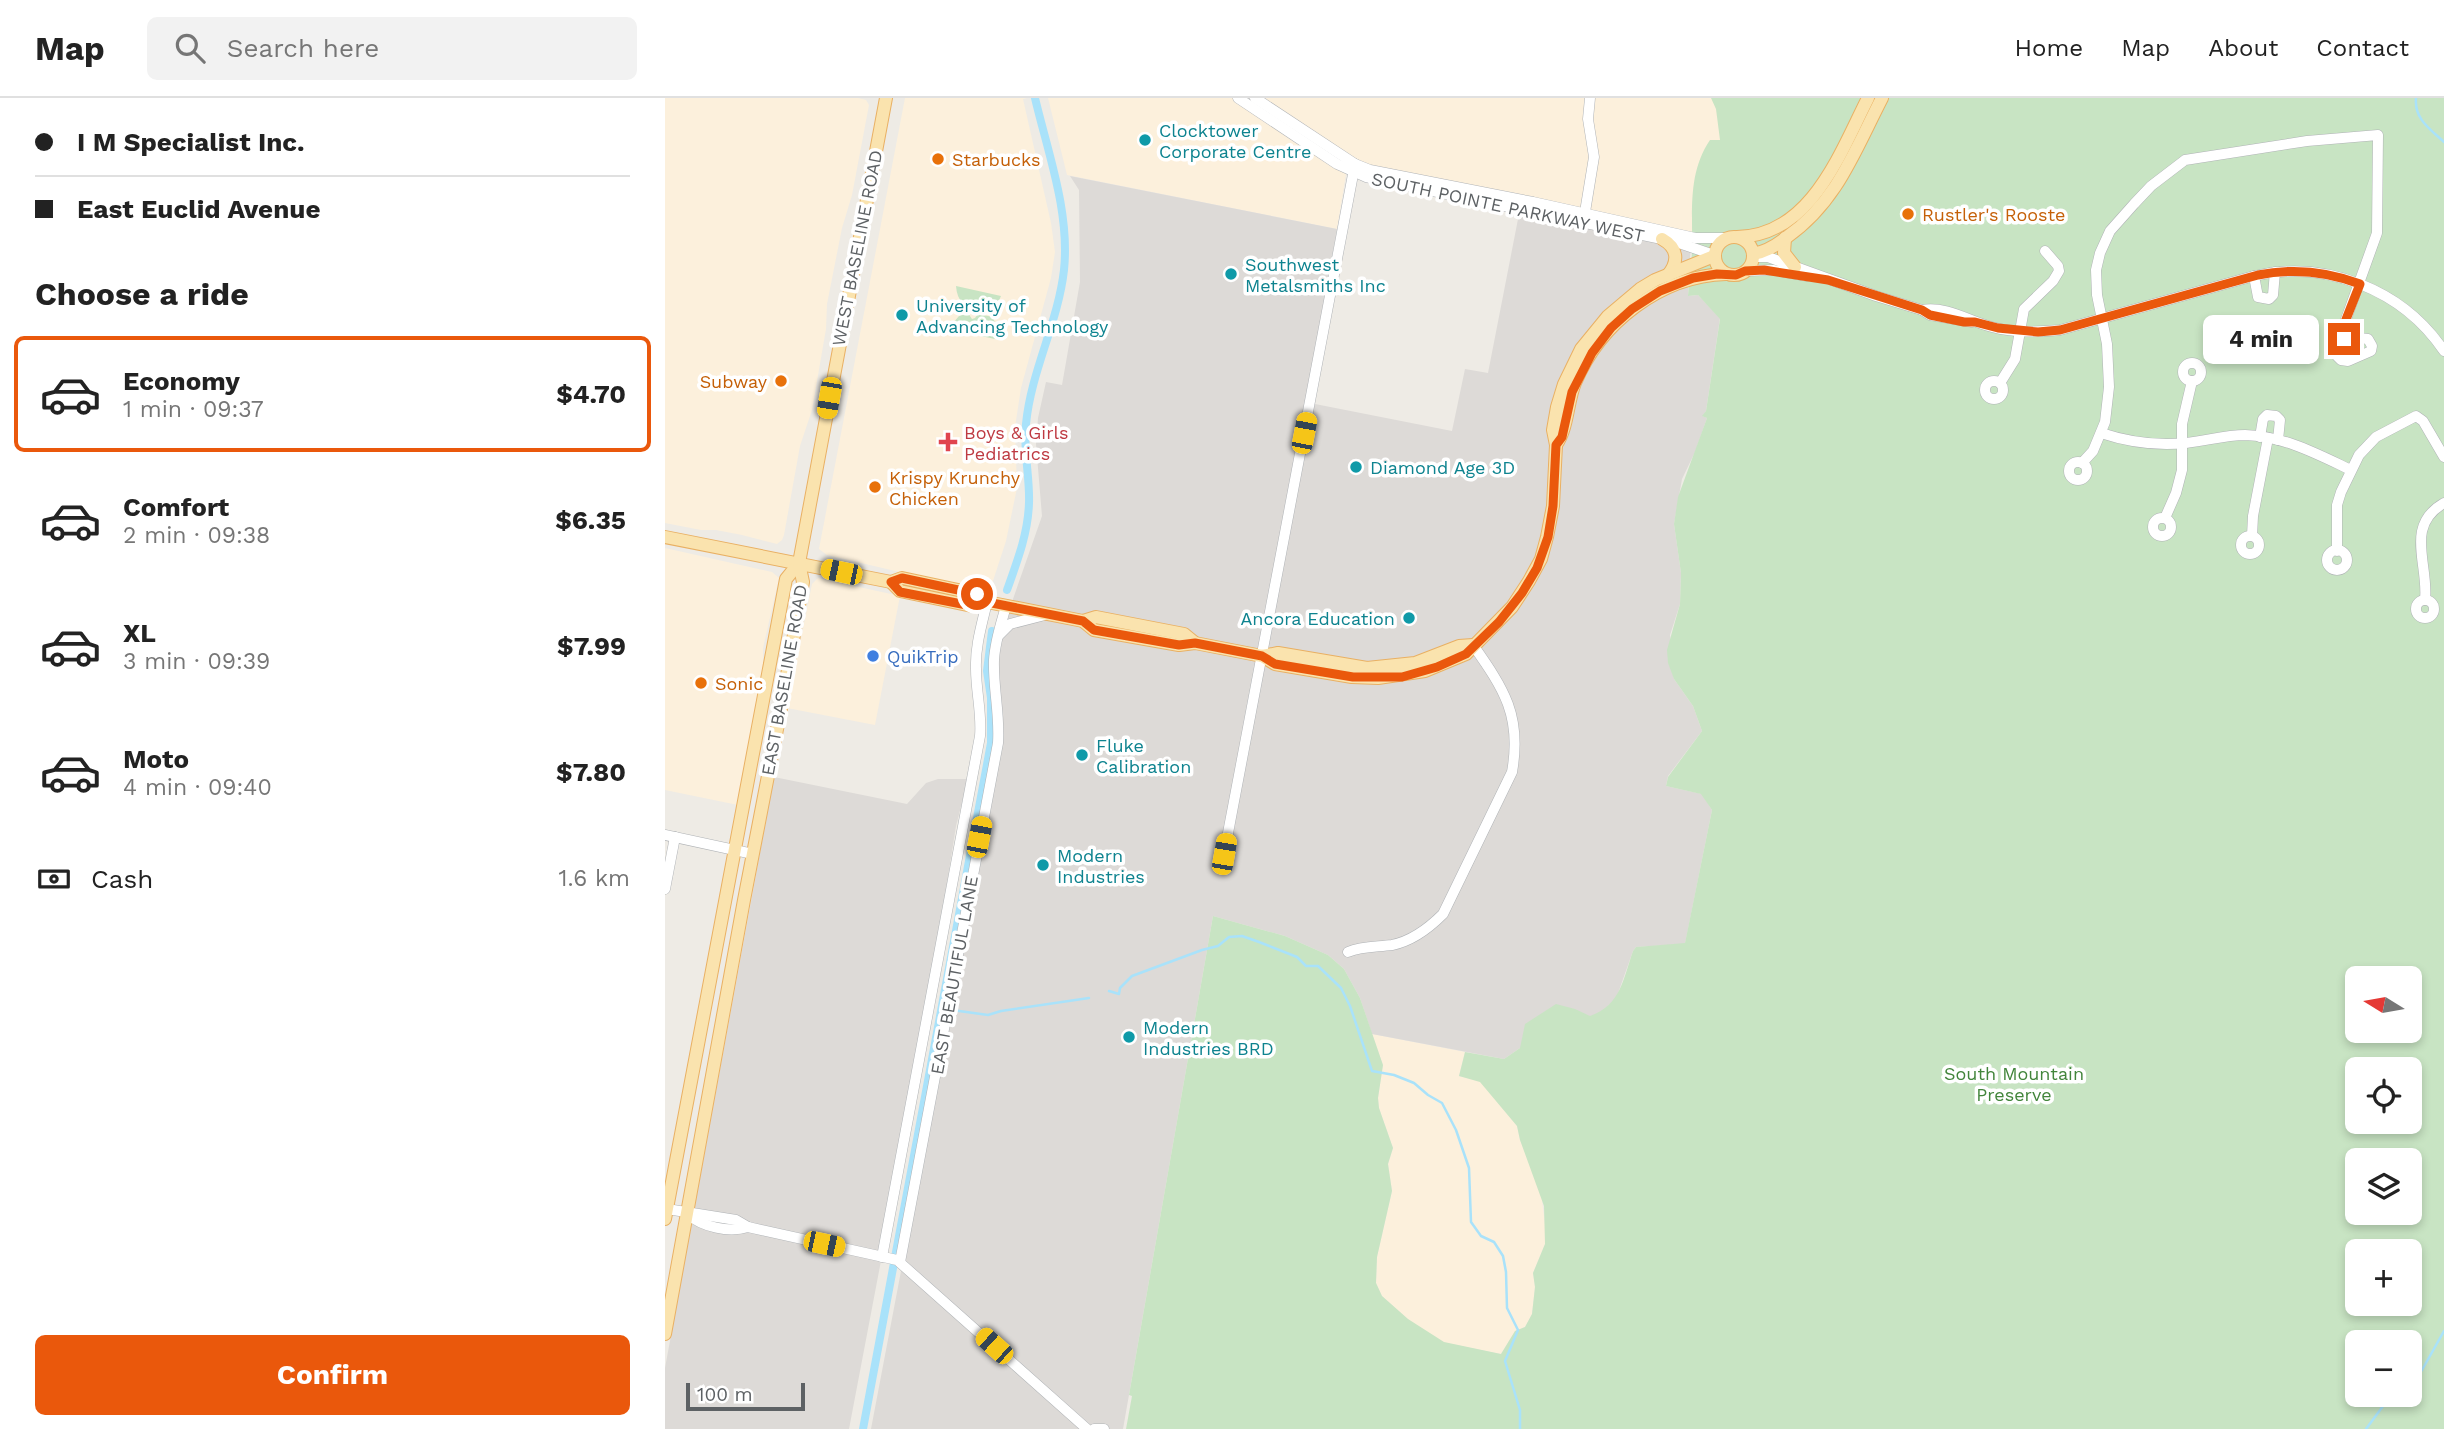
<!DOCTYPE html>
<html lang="en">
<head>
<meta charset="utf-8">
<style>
	body { margin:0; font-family:"Work Sans",sans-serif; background:#f2f2f2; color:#222; height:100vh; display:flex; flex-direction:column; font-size:26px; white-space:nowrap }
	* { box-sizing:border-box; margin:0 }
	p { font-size:23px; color:#767676 }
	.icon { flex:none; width:38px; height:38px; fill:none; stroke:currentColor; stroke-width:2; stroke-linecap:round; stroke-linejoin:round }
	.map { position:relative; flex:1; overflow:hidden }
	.drawer { display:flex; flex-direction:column; background:#fff; width:665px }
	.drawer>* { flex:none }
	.guide { display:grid; align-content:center; height:154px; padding:0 35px; background:#fff }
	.needle { width:46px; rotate:281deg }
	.buttons { position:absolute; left:1680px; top:868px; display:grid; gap:14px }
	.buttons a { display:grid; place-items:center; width:77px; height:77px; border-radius:10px; background:#fff; box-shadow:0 4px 10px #0003; font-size:35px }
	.scale { position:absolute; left:21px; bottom:18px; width:119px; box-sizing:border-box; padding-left:7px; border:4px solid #5d6164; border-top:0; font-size:19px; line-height:24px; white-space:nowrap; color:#5d6164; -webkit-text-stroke:5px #fff; paint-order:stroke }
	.end { position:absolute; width:32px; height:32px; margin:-16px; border:9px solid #ea580c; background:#fff; box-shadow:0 0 0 4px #fff }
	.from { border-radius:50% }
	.bubble { position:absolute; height:49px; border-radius:10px; background:#fff; box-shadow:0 4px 10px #0003; font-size:23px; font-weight:700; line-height:49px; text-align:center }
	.car { position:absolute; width:21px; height:42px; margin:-21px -10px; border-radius:9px; box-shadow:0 0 5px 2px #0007; background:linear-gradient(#f5c518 24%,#345 0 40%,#f5c518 0 76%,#345 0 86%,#f5c518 0) }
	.guide b { display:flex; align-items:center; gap:24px; height:66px; font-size:26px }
	.guide b+b { border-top:2px solid #e0e0e0 }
	.guide i { width:18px; height:18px; background:#222 }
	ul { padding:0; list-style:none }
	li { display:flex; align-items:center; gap:21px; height:116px; margin:0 14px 10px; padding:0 21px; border:4px solid transparent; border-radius:10px }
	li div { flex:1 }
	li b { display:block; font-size:26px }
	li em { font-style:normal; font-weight:700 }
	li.selected { border-color:#ea580c }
	li>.icon { width:63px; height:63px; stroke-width:1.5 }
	h2 { padding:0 35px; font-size:32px; line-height:84px }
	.pay { display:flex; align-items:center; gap:18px; height:77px; padding:0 35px; font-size:26px }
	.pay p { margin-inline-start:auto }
	.action { display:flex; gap:14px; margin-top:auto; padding:14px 35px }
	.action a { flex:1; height:80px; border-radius:10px; background:#ea580c; color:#fff; font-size:28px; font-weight:700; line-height:80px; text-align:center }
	header { display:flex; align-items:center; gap:42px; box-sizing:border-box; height:98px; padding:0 35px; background:#fff; border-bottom:2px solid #e0e0e0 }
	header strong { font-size:33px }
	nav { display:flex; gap:38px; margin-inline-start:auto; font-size:24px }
	.search { width:490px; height:63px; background:#f2f2f2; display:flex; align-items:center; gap:18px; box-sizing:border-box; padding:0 24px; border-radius:10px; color:#767676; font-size:26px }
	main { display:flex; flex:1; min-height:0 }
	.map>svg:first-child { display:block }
	.commercial { fill:#fcf0dc }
	.industrial { fill:#dddad7 }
	.green { fill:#c8e4c3; fill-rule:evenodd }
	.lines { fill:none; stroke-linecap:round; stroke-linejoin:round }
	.stream { stroke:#a9e2fa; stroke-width:2.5 }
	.canal { stroke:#a9e2fa; stroke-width:8 }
	.minor-casing { stroke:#b0b3b6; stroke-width:11 }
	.major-casing { stroke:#e9b063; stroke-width:14 }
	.minor { stroke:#fff; stroke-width:10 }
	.major { stroke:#fae3ae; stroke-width:12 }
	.route { stroke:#ea580c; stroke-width:9 }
	.culture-dot { fill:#0f9aa8; stroke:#fff; stroke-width:2.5 }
	.food-dot { fill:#e8710a; stroke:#fff; stroke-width:2.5 }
	.health-dot { fill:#e0444e; stroke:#fff; stroke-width:2.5 }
	.shop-dot { fill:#3f7fe0; stroke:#fff; stroke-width:2.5 }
	.labels { text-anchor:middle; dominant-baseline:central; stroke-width:7; stroke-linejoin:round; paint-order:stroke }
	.culture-label { font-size:18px; fill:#0d838f; stroke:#fff; text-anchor:start }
	.food-label { font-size:18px; fill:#c56008; stroke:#fff; text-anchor:start }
	.street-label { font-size:18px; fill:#5d6164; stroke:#fff }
	.health-label { font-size:18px; fill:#be3a42; stroke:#fff; text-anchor:start }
	.shop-label { font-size:18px; fill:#366cbe; stroke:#fff; text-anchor:start }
	.park-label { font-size:18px; fill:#42853b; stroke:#fff }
</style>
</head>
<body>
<header>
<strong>Map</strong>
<div class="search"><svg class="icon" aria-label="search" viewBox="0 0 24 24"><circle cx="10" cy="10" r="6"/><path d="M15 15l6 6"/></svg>Search here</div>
<nav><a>Home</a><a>Map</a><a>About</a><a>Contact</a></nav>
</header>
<main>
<section class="drawer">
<div class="guide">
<b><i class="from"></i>I M Specialist Inc.</b>
<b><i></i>East Euclid Avenue</b>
</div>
<h2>Choose a ride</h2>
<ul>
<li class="selected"><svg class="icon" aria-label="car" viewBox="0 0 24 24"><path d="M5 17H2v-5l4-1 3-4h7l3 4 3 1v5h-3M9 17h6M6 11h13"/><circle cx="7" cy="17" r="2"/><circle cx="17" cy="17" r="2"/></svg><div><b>Economy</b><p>1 min · 09:37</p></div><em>$4.70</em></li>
<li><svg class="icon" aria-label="car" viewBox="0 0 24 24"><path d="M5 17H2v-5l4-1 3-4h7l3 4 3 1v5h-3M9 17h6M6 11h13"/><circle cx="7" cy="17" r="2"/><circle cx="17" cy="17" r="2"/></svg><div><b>Comfort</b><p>2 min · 09:38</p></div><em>$6.35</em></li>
<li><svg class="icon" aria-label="car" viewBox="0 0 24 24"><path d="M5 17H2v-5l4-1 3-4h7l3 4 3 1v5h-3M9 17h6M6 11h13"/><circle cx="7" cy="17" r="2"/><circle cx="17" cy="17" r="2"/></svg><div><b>XL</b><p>3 min · 09:39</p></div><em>$7.99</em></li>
<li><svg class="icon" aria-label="car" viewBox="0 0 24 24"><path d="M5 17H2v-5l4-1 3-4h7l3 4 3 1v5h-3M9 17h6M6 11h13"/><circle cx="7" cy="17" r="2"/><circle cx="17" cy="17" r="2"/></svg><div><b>Moto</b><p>4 min · 09:40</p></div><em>$7.80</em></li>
</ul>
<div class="pay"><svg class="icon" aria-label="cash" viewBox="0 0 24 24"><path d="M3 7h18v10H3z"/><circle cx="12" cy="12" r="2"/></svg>Cash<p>1.6 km</p></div>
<div class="action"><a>Confirm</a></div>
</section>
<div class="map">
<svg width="1779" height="1331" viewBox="0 0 1779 1331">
	<rect width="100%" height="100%" fill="#eeebe5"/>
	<g class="commercial">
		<polygon points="0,0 193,0 201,2 204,7 187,97 177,130 162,206 161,231 147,312 135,348 119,437 117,442 112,446 77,437 51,432 36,432 0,425"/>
		<polygon points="240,0 362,0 358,1 386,125 390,154 386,180 356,290 350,329 352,390 341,443 324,495 162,457 154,451"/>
		<polygon points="383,0 568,0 681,76 672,131 402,77"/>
		<polygon points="597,0 1089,0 1047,139 698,66"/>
		<polygon points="0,450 107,474 114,480 98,550 98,572 73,707 0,692"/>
		<polygon points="153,480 235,498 210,627 122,610 147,486"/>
		<polygon points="707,936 800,954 794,978 815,983 852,1028 855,1042 876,1094 881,1134 880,1146 868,1175 870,1189 867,1216 860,1229 850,1233 836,1256 776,1244 747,1225 717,1198 711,1185 712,1159 727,1093 723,1066 728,1050 714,1010 713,1000 718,967"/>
	</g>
	<g class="industrial">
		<polygon points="405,78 672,131 635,334 645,305 787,333 800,271 823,275 854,116 964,138 1026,143 1023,198 1033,197 1055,220 1041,313 1038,318 1042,320 1030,354 1017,381 1009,426 1016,475 1015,506 1005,537 1009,581 1028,608 1037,633 1003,678 1001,688 1037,696 1047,712 1020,846 971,849 968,853 951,901 936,914 855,950 839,961 707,936 695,900 679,871 663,857 620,838 548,818 458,1331 206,1331 335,652 331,562 334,541 377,418 371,346 373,320 381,284 397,287 415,184 414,92"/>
		<polygon points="109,679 242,706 261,685 273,681 303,681 291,728 254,963 184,1331 0,1331 0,1270"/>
	</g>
	<g class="green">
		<path d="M1046,0H1779V1331H461L467,1298L464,1297L548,818L620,838L663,857L679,871L695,900L718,967L713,1000L714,1010L728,1050L723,1066L727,1093L712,1159L711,1185L717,1198L743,1221L779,1244L836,1256L850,1233L860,1229L867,1216L870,1189L868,1175L880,1146L879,1108L855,1042L852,1028L815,984L794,978L800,954L839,961L855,950L860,926L891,906L910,911L925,918C956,907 958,881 968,853L971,849L1020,845L1047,712L1036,696L1001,688L1003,679L1037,633L1028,608L1009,581L1003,565L1002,552L1015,506L1016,475L1009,426L1013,399L1042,320L1037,318L1041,313L1055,221L1033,197L1023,198C1024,184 1026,169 1027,154C1028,115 1022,76 1045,42H1055L1051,11ZM1692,880H1745V933H1692ZM1692,971H1745V1024H1692ZM1692,1062H1745V1115H1692ZM1692,1153H1745V1206H1692ZM1692,1244H1745V1297H1692Z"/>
		<path d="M291,188L336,198L328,216L325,215L322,209H319L315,213C300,211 292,203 291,188Z"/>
		<polygon points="303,215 307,221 310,220 313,216 328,219 332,231 330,241 283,231 294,218"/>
	</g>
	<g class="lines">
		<g class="stream">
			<path d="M1751,0C1749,21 1765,31 1779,44"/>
			<polyline points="444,893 454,896 455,890 467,878 537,852 553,848 564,839 577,838 594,844 632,859 641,868 653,868 676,890 685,908 707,973 729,977 749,985 763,997 777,1005 791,1032 804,1070 806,1124 816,1138 829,1144 838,1158 841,1174 842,1210 853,1232 840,1263 855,1312 855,1331"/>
			<polyline points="287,912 323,917 336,913 424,900"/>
			<polyline points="1745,1284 1757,1272 1779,1233"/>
			<polyline points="1701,1331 1724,1300 1730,1297"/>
		</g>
		<g class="canal">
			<path d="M342,492C352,464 363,436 364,405C365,379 358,352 361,326C366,273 393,225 399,172C405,114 383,55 370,0"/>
			<polyline points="198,1331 326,645 326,600 322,573 327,533"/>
		</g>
		<g class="minor-casing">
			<g id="minor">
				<polyline points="573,0 672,66 701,79 1011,144 1049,157"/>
				<polyline points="590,0 690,66 705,72 868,104 1030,140 1062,140"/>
				<polyline points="919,120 929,59 923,21 925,0"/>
				<polyline points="1089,159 1103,159 1211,198 1257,212 1265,217 1307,224"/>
				<polyline points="1081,173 1108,172 1142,178"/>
				<polyline points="1589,178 1593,199 1604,201 1608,197 1610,174"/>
				<path d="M1257,212C1283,208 1303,223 1327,229C1349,235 1372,234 1395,232L1589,178C1661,161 1738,192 1779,253"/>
				<polygon points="1685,239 1703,241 1707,248 1706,253 1683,263 1676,262 1672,258 1671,251 1679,241"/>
				<circle cx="1527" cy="274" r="9"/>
				<circle cx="1329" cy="292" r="9"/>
				<polyline points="1335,285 1350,261 1359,211 1388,183 1394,173 1393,168 1380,153"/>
				<path d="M1436,335C1463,344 1492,348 1521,345C1540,343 1561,337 1580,337C1619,338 1652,356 1686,372"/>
				<polyline points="1595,339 1598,321 1602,317 1611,318 1615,322 1613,342"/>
				<circle cx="1413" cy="373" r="9"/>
				<polyline points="1417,365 1428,353 1440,324 1444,289 1442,246 1432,197 1431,172 1435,155 1445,133 1469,106 1486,88 1520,62 1642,43 1713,37 1712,135 1680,224 1682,240"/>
				<circle cx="1497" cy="429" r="9"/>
				<polyline points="1500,420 1511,395 1517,372 1517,326 1527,283"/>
				<circle cx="1585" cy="447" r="9"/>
				<polyline points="1587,438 1588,418 1603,340"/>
				<circle cx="1672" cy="462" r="10"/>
				<polyline points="1672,453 1672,407 1676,394 1694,357 1711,339 1751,318 1758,323 1779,359"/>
				<circle cx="1760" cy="511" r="9"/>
				<path d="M1760,502C1764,466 1739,428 1779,405"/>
				<polyline points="334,537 345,526 380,517"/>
				<polyline points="0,737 88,756"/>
				<polyline points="559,756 690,66"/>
				<polyline points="0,791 10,739"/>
				<path d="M683,854C697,848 711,849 727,847C747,843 764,830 778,816L847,674C857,618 839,591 808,547"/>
				<polyline points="2,1111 71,1122 83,1129 232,1162 422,1331"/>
				<path d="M23,1116C37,1129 64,1135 83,1129"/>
				<path d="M217,1159L315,638C317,616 311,594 311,571C310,548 317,526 322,504"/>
				<path d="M235,1164L333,645C335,616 328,590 329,562C330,543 336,526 341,508"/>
				<polyline points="429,1331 439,1331"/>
			</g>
		</g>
		<g class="major-casing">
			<g id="major">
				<circle cx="1069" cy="158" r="19"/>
				<path d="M1072,139C1146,138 1175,55 1203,0"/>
				<polyline points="1120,140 1119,155 1130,169"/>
				<path d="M997,141C1013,150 1014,163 1003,177"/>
				<path d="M1088,156C1101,154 1112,147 1122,139C1172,104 1190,52 1217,0"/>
				<path d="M891,347C903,330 902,305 910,285C935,225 995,178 1061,176"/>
				<polyline points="0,439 226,484 237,480 312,496 322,504"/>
				<polyline points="226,484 235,493 307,508 322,504 418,523 431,519 519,536 530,545"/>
				<polyline points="418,523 429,532 514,547 530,545 597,558 613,555 702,570 750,565 794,548 808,547"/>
				<polyline points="597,558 610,566 687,579 713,580 760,573 801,556 847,509 864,483 876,461 882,439 888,408 891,347 888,332 892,309 899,286 916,251 943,218 975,191 990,182 1049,158"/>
				<polyline points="0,1121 121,481 134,465"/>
				<polyline points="0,1236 79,802 119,595 138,484 134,465 221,0"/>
			</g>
		</g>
		<use href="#minor" class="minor"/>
		<use href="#major" class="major"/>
	</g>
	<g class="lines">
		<path class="route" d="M312,496L237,480L226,484L235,494L307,508L322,504L418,523L429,532L514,547L530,545L597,558L610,566L688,579H737L772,569L801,556L834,524L857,495L872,470L883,439L888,408L891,347L897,339L907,294L927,255L946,230L967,211L995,193L1028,180L1052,176L1071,177L1080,173L1099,172L1163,182L1257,212L1265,217L1299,224H1310L1333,230L1373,234L1395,232L1593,177C1628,170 1661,173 1695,186L1680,224L1682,240L1679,241"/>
	</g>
	<g class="culture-dot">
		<circle cx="480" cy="42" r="7"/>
		<circle cx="566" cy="176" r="7"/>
		<circle cx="237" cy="217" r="7"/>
		<circle cx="691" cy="369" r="7"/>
		<circle cx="744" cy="520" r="7"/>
		<circle cx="417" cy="657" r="7"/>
		<circle cx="378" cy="767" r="7"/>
		<circle cx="464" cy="939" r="7"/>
	</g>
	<g class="food-dot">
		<circle cx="273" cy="61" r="7"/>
		<circle cx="1243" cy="116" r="7"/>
		<circle cx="116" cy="283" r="7"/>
		<circle cx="210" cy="389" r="7"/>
		<circle cx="36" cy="585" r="7"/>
	</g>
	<path class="health-dot" d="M279.5 333.5h7v7h7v7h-7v7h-7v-7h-7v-7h7z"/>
	<circle class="shop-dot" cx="208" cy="558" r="7"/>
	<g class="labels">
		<g class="culture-label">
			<text x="494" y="32">Clocktower<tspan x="494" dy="21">Corporate Centre</tspan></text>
			<text x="580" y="166">Southwest<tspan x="580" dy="21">Metalsmiths Inc</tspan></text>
			<text x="251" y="207">University of<tspan x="251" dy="21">Advancing Technology</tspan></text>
			<text x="705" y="369">Diamond Age 3D</text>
			<text x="730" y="520" text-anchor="end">Ancora Education</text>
			<text x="431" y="647">Fluke<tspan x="431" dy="21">Calibration</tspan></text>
			<text x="392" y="757">Modern<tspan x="392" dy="21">Industries</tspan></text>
			<text x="478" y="929">Modern<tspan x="478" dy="21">Industries BRD</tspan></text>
		</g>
		<g class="food-label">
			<text x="287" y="61">Starbucks</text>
			<text x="1257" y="116">Rustler's Rooste</text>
			<text x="102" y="283" text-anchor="end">Subway</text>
			<text x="224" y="379">Krispy Krunchy<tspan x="224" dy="21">Chicken</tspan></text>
			<text x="50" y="585">Sonic</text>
		</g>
		<g class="street-label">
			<text transform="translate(843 109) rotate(12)">SOUTH POINTE PARKWAY WEST</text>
			<text transform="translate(192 150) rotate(-79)">WEST BASELINE ROAD</text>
			<text transform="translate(119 582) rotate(-80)">EAST BASELINE ROAD</text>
			<text transform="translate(289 877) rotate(-80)">EAST BEAUTIFUL LANE</text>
		</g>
		<g class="health-label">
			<text x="299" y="334">Boys &amp; Girls<tspan x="299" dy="21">Pediatrics</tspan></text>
		</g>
		<g class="shop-label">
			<text x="222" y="558">QuikTrip</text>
		</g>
		<g class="park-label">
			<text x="1349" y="975">South Mountain<tspan x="1349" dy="21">Preserve</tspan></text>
		</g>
	</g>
</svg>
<div class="buttons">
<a><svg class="needle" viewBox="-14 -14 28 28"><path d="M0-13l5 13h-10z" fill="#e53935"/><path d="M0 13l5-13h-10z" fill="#767676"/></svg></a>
<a><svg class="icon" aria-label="locate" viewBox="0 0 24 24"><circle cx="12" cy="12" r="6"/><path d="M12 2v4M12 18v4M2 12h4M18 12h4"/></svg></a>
<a><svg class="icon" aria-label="layers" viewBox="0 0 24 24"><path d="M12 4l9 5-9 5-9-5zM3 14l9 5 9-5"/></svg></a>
<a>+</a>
<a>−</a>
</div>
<div class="scale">100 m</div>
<i class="end from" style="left:312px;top:496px"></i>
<i class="end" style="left:1679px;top:241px"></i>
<div class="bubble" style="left:1538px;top:217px;width:116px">4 min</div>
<i class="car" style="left:164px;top:300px;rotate:190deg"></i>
<i class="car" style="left:639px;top:335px;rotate:11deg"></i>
<i class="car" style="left:176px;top:474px;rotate:282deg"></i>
<i class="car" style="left:314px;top:739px;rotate:11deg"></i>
<i class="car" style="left:559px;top:756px;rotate:10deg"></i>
<i class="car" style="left:159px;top:1146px;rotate:102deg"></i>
<i class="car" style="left:329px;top:1248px;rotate:312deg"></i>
</div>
</main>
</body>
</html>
